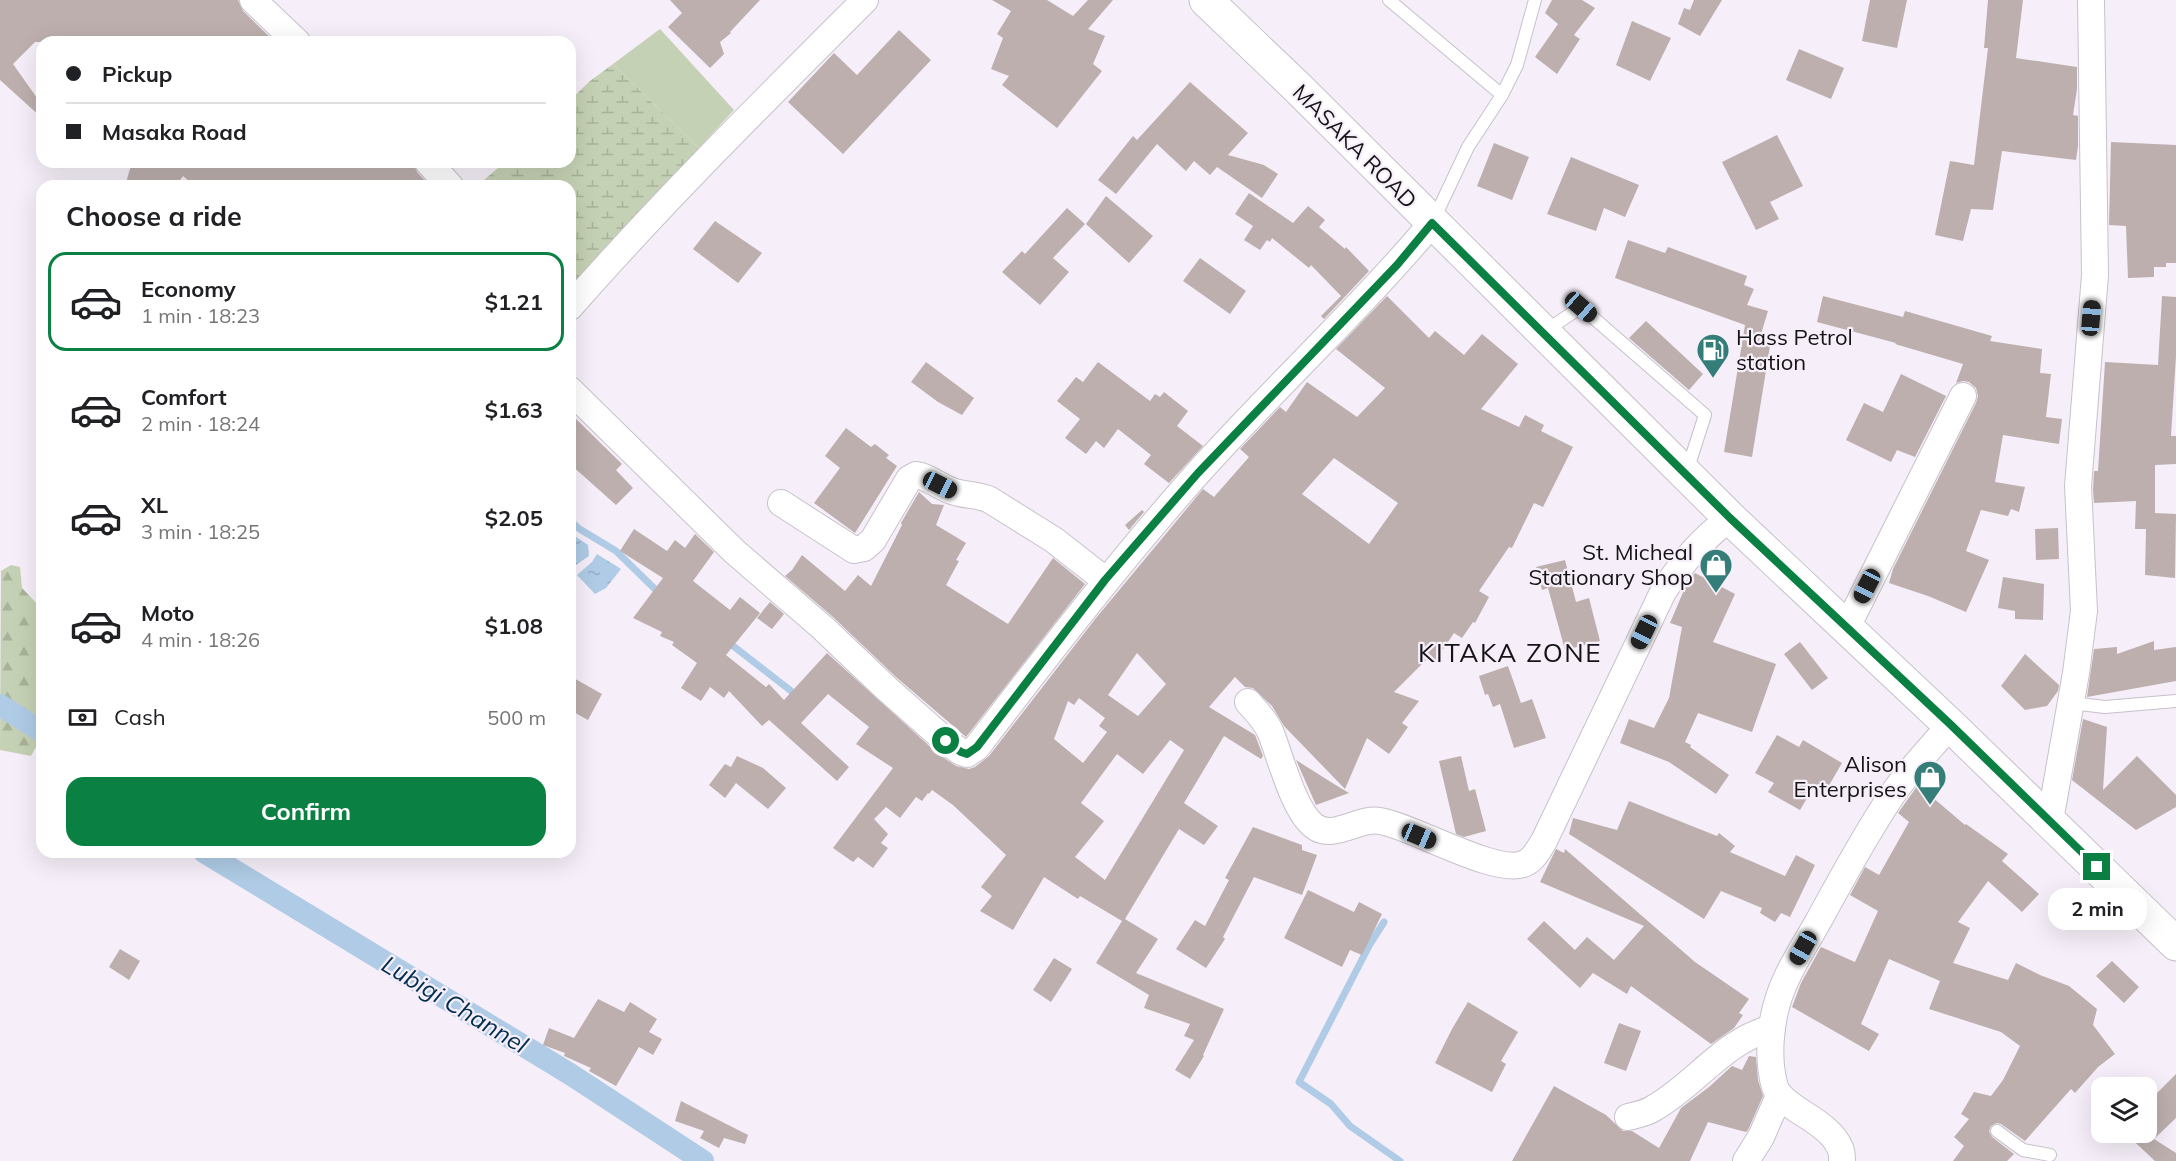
<!DOCTYPE html>
<html lang="en">
<head>
<meta charset="utf-8">
<style>
	body { margin:0; font-family:Mulish,sans-serif; background:#f2f2f2; color:#202124; height:100vh; display:flex; flex-direction:column; font-size:22px; white-space:nowrap }
	* { box-sizing:border-box; margin:0 }
	p { font-size:20px; color:#757577 }
	.icon { flex:none; width:33px; height:33px; fill:none; stroke:currentColor; stroke-width:2; stroke-linecap:round; stroke-linejoin:round }
	.map { position:relative; flex:1; overflow:hidden }
	.details { position:absolute; left:36px; top:180px; width:540px; height:678px; display:flex; flex-direction:column; background:#fff; border-radius:18px; box-shadow:0 6px 24px #0002 }
	.details>* { flex:none }
	.top-card { position:absolute; left:36px; top:36px; width:540px; height:132px; border-radius:18px; box-shadow:0 6px 24px #0002; display:grid; align-content:center; height:132px; padding:0 30px; background:#fff }
	.buttons { position:absolute; left:2091px; top:1077px; display:grid; gap:12px }
	.buttons a { display:grid; place-items:center; width:66px; height:66px; border-radius:12px; background:#fff; box-shadow:0 6px 24px #0002; font-size:30px }
	.end { position:absolute; width:27px; height:27px; margin:-14px; border:8px solid #0b8043; background:#fff; box-shadow:0 0 0 3px #fff }
	.from { border-radius:50% }
	.bubble { position:absolute; height:42px; border-radius:18px; background:#fff; box-shadow:0 6px 24px #0002; font-size:20px; font-weight:700; line-height:42px; text-align:center }
	.car { position:absolute; width:18px; height:36px; margin:-18px -9px; border-radius:8px; box-shadow:0 0 4px 2px #0007; background:linear-gradient(#222 24%,#8ab4d8 0 40%,#222 0 76%,#8ab4d8 0 86%,#222 0) }
	.top-card b { display:flex; align-items:center; gap:21px; height:57px; font-size:22px }
	.top-card b+b { border-top:2px solid #e0e0e0 }
	.top-card i { width:15px; height:15px; background:#202124 }
	ul { padding:0; list-style:none }
	li { display:flex; align-items:center; gap:18px; height:99px; margin:0 12px 9px; padding:0 18px; border:3px solid transparent; border-radius:18px }
	li div { flex:1 }
	li b { display:block; font-size:22px }
	li em { font-style:normal; font-weight:700 }
	li.selected { border-color:#0b8043 }
	li>.icon { width:54px; height:54px; stroke-width:1.5 }
	h2 { padding:0 30px; font-size:27px; line-height:72px }
	.pay { display:flex; align-items:center; gap:15px; height:66px; padding:0 30px; font-size:22px }
	.pay p { margin-inline-start:auto }
	.action { display:flex; gap:12px; margin-top:auto; padding:12px 30px }
	.action a { flex:1; height:69px; border-radius:18px; background:#0b8043; color:#fff; font-size:24px; font-weight:700; line-height:69px; text-align:center }
	.map>svg:first-child { display:block }
	.green { fill:#c5d1b4 }
	.forest { fill:url(#forest-firs) }
	.wetland { fill:url(#wetland-marsh) }
	.water { fill:url(#water-ripples) }
	.lines { fill:none; stroke-linecap:round; stroke-linejoin:round }
	.stream { stroke:#afcbe5; stroke-width:7 }
	.canal { stroke:#afcbe5; stroke-width:22 }
	.building { fill:#bcafae; fill-rule:evenodd }
	.service-casing { stroke:#c7c1cb; stroke-width:14 }
	.minor-casing { stroke:#c7c1cb; stroke-width:28 }
	.primary-casing { stroke:#c7c1cb; stroke-width:35 }
	.service { stroke:#fff; stroke-width:12 }
	.minor { stroke:#fff; stroke-width:26 }
	.primary { stroke:#fff; stroke-width:33 }
	.route { stroke:#0b8043; stroke-width:8 }
	.labels { text-anchor:middle; dominant-baseline:central; stroke-width:4.5; stroke-linejoin:round; paint-order:stroke }
	.street-label { font-size:22px; fill:#161317; stroke:#f6eff9 }
	.poi-label { font-size:22px; fill:#161317; stroke:#f6eff9; text-anchor:end }
	.water-label { font-size:24px; font-style:italic; fill:#002e50; stroke:#f6eff9 }
	.quarter-label { font-size:26px; letter-spacing:1.5px; fill:#161317; stroke:#f6eff9 }
</style>
</head>
<body>
<div class="map">
<svg width="2176" height="1161" viewBox="0 0 2176 1161">
	<defs>
		<pattern id="forest-firs" width="22" height="20" patternUnits="userSpaceOnUse" patternTransform="scale(1.5)"><rect width="22" height="20" fill="#c5d1b4"/><path d="M5 1l3.5 6h-7zM16 11l3.5 6h-7z" fill="#a8b39a"/></pattern>
		<pattern id="wetland-marsh" width="20" height="14" patternUnits="userSpaceOnUse" patternTransform="scale(1.5)"><rect width="20" height="14" fill="#c5d1b4"/><path d="M1 5h8M5 5V1M11 12h8M15 12V8" fill="none" stroke="#a8b39a"/></pattern>
		<pattern id="water-ripples" width="26" height="14" patternUnits="userSpaceOnUse" patternTransform="scale(1.5)"><rect width="26" height="14" fill="#afcbe5"/><path d="M2 4q2-2 4 0t4 0M15 11q2-2 4 0t4 0" fill="none" stroke="#96adc4"/></pattern>
	</defs>
	<rect width="100%" height="100%" fill="#f6eff9"/>
	<polygon class="green" points="660,29 734,110 699,148 613,64"/>
	<polygon class="forest" points="11,565 20,567 22,588 42,609 42,736 31,756 0,750 1,571"/>
	<polygon class="wetland" points="613,64 699,148 570,287 570,186 477,186 505,162 570,162 570,100 590,81"/>
	<g class="water">
		<polygon points="572,534 588,545 589,556 570,569 570,538"/>
		<polygon points="597,554 621,569 606,588 595,594 577,575 592,562"/>
	</g>
	<g class="lines">
		<g class="stream">
			<polyline points="570,520 578,528 616,551 660,594"/>
			<polyline points="728,642 795,694"/>
			<polyline points="1384,922 1370,944 1299,1082 1331,1104 1350,1126 1400,1161"/>
		</g>
		<g class="canal">
			<polyline points="0,705 42,732"/>
			<polyline points="204,852 570,1074 703,1161"/>
		</g>
	</g>
	<g class="building">
		<polygon points="0,0 238,0 243,11 275,42 35,42 13,64 42,105 42,118 0,80"/>
		<polygon points="670,0 760,0 730,32 731,33 720,42 724,54 710,68 668,27 682,13"/>
		<polygon points="992,0 1047,0 1073,16 1088,0 1113,0 1088,29 1105,36 1093,64 1102,71 1057,128 1002,85 1009,76 991,69 1003,38 997,34 1011,11"/>
		<polygon points="1552,0 1582,0 1595,8 1574,35 1580,39 1557,74 1535,57 1558,24 1545,13"/>
		<polygon points="1694,0 1722,0 1700,36 1678,24 1684,8 1690,10"/>
		<polygon points="1870,0 1907,0 1897,48 1862,41"/>
		<polygon points="1988,0 2023,0 2016,58 2077,67 2077,89 2073,115 2078,116 2078,146 2076,160 2002,151 1993,210 1971,209 1963,241 1935,235 1950,161 1974,165 1988,48 1984,48"/>
		<polygon points="1632,21 1671,38 1650,81 1616,65"/>
		<polygon points="899,30 931,60 843,154 788,102 834,53 857,75"/>
		<polygon points="1799,49 1844,68 1831,99 1786,80"/>
		<polygon points="1190,82 1248,133 1228,155 1264,165 1278,174 1262,198 1217,167 1210,175 1194,161 1186,171 1157,144 1116,194 1098,180 1133,136 1137,140"/>
		<polygon points="1777,135 1803,186 1770,202 1779,219 1756,230 1722,162"/>
		<polygon points="2111,142 2176,145 2176,263 2166,263 2166,267 2154,267 2154,277 2128,278 2126,226 2109,225"/>
		<polygon points="1494,143 1529,157 1512,200 1477,186"/>
		<polygon points="1571,157 1639,185 1625,217 1604,208 1596,231 1547,214"/>
		<polygon points="132,162 413,162 417,172 430,186 195,186 183,176 176,186 125,186"/>
		<polygon points="1249,193 1293,223 1308,206 1325,220 1319,227 1345,249 1346,247 1369,271 1324,319 1321,316 1341,296 1311,265 1309,268 1272,238 1270,242 1267,240 1260,250 1244,240 1253,226 1235,214"/>
		<polygon points="1106,196 1153,236 1129,263 1086,224"/>
		<polygon points="1067,208 1085,224 1053,258 1069,272 1040,305 1002,272 1022,251 1025,254"/>
		<polygon points="715,221 762,253 738,283 693,249"/>
		<polygon points="1628,240 1665,253 1668,247 1747,276 1744,285 1754,289 1747,305 1768,311 1758,344 1770,346 1752,457 1724,452 1745,325 1615,278"/>
		<polygon points="1200,258 1246,291 1230,314 1183,281"/>
		<path d="M1387,296L1429,338L1435,331L1464,355L1482,334L1518,364L1481,409L1519,427L1525,415L1544,425L1541,431L1573,447L1543,507L1534,503L1512,548L1509,547L1479,591L1489,597L1475,623L1473,622L1462,638L1454,633L1435,661L1429,657L1394,692L1419,701L1402,723L1408,727L1389,754L1367,738L1345,789L1284,726L1272,706L1253,688L1245,687L1235,677L1209,707L1255,735L1263,756L1261,759L1224,736L1184,803L1218,826L1204,845L1179,829L1125,919L1158,939L1136,973L1224,1009L1203,1055L1204,1056L1190,1079L1175,1070L1194,1040L1184,1036L1190,1024L1144,1008L1149,995L1096,963L1122,921L1080,896L1078,899L1044,877L1013,930L980,911L992,896L981,887L1006,855L953,805L932,790L929,794L928,793L922,801L916,797L900,818L886,807L874,819L888,834L881,843L888,848L873,868L858,857L853,862L833,848L893,768L856,744L869,727L828,694L801,723L849,767L837,781L769,720L762,726L729,691L724,698L710,687L701,701L681,688L697,663L672,645L674,642L660,636L662,632L633,618L663,578L620,551L634,529L667,551L675,540L685,548L695,534L714,552L693,581L730,610L740,597L760,613L726,655L766,687L769,684L784,700L827,653L937,753L956,766L969,769L975,767L989,756L1096,618L1179,518L1203,489L1214,497L1249,457L1240,449L1280,407L1286,412L1307,382L1357,417L1385,388L1336,349ZM1334,458L1398,503L1369,544L1302,494ZM1137,653L1166,684L1138,716L1108,695ZM1079,698L1105,718L1099,726L1107,732L1083,763L1054,739L1068,701L1074,705ZM1170,740L1184,750L1105,880L1075,857L1104,821L1081,803L1117,754L1143,774Z"/>
		<polygon points="1823,296 1903,317 1905,311 1992,336 1990,341 2042,349 2040,373 2051,374 2046,417 2062,419 2059,444 2003,435 1995,482 2025,487 2019,512 2011,509 2008,516 1981,510 1966,551 1989,560 1966,612 1928,596 1889,583 1893,569 1976,403 1978,396 1976,388 1969,382 1963,381 1956,383 1963,364 1895,344 1896,343 1817,322"/>
		<polygon points="2162,296 2176,297 2176,356 2171,436 2176,436 2176,464 2155,465 2155,513 2176,514 2175,578 2145,575 2146,529 2135,529 2136,501 2094,503 2093,490 2094,471 2098,471 2105,362 2158,365"/>
		<polygon points="1646,321 1703,374 1689,390 1629,338"/>
		<polygon points="926,362 974,398 962,415 938,402 911,382"/>
		<polygon points="1098,362 1150,401 1155,394 1160,397 1164,392 1188,411 1177,426 1203,446 1169,483 1144,464 1151,455 1118,429 1104,448 1096,441 1086,454 1065,438 1080,419 1057,401 1076,377 1083,382"/>
		<polygon points="1901,374 1946,396 1915,457 1897,450 1891,462 1846,440 1864,403 1883,412"/>
		<polygon points="570,413 622,464 616,470 633,488 616,505 570,464"/>
		<polygon points="846,428 871,447 875,444 889,455 886,458 897,466 855,533 814,503 840,468 825,456"/>
		<polygon points="919,492 932,504 944,505 936,525 966,543 956,560 959,561 946,585 1008,624 1053,558 1085,584 966,737 896,677 833,617 785,576 792,570 802,555 845,591 858,575 871,586 902,525 901,523"/>
		<polygon points="1142,510 1144,512 1129,530 1125,525"/>
		<polygon points="2058,528 2059,559 2036,560 2035,529"/>
		<polygon points="1565,560 1576,602 1589,598 1600,641 1565,650 1548,588 1542,590 1536,567"/>
		<polygon points="1695,573 1735,594 1713,642 1776,664 1752,732 1698,713 1685,742 1691,745 1690,747 1729,775 1716,794 1669,762 1620,743 1629,719 1654,728 1669,698 1682,627 1670,623 1687,583"/>
		<polygon points="2003,577 2044,584 2043,620 2015,619 2015,611 1998,608"/>
		<polygon points="770,602 784,614 772,629 757,618"/>
		<polygon points="2154,641 2154,650 2176,647 2176,681 2087,697 2094,649 2117,647 2117,654"/>
		<polygon points="1800,642 1828,678 1812,690 1784,654"/>
		<polygon points="2025,654 2059,685 2058,691 2047,706 2025,710 2001,686"/>
		<polygon points="1508,666 1521,703 1532,699 1546,738 1514,748 1500,704 1493,707 1488,694 1485,695 1479,676"/>
		<polygon points="570,676 602,694 588,720 570,710"/>
		<polygon points="2083,719 2107,727 2103,790 2137,756 2176,795 2176,807 2136,830 2072,780"/>
		<polygon points="1777,735 1799,747 1803,740 1842,763 1824,794 1813,788 1800,810 1768,792 1774,783 1755,773"/>
		<polygon points="737,756 763,768 786,788 768,809 736,783 725,798 709,785 725,764 731,767"/>
		<polygon points="1461,756 1469,791 1475,789 1486,831 1464,837 1456,834 1439,761"/>
		<polygon points="1296,760 1334,784 1349,793 1316,805"/>
		<polygon points="1918,785 1965,825 1966,824 2008,854 2002,861 2039,894 2022,912 1988,881 1958,922 1970,928 1953,963 2008,980 2016,963 2040,975 2069,986 2097,1009 2093,1025 2115,1054 2098,1067 2075,1093 2071,1089 2025,1141 2001,1124 1997,1123 1991,1126 1989,1131 1992,1137 2014,1154 2007,1161 1953,1161 1964,1146 1954,1137 1969,1119 1961,1114 1974,1092 1991,1096 2003,1080 2020,1046 2001,1032 1929,1009 1940,981 1889,959 1861,1024 1879,1034 1869,1051 1792,1007 1801,983 1821,947 1855,962 1878,911 1850,895 1865,867 1879,875 1909,822 1898,813"/>
		<polygon points="1629,801 1717,836 1719,833 1735,846 1730,852 1785,876 1796,855 1815,865 1790,917 1781,913 1775,922 1760,913 1762,908 1721,891 1704,919 1569,834 1573,818 1617,830"/>
		<polygon points="1253,827 1302,845 1302,850 1317,855 1302,895 1254,877 1223,937 1225,939 1206,968 1176,949 1195,920 1205,926 1229,880 1225,878"/>
		<polygon points="1556,849 1564,853 1565,849 1695,962 1749,999 1739,1013 1743,1015 1734,1028 1711,1044 1631,986 1627,994 1593,973 1580,988 1527,939 1544,921 1575,950 1587,937 1614,960 1644,926 1540,882"/>
		<polygon points="1308,890 1354,912 1359,902 1382,914 1362,955 1350,950 1342,967 1284,938"/>
		<polygon points="120,949 140,961 129,980 109,967"/>
		<polygon points="1054,958 1072,969 1051,1002 1033,990"/>
		<polygon points="2112,961 2139,987 2124,1003 2096,976"/>
		<polygon points="598,999 624,1012 630,1002 657,1019 649,1032 662,1039 653,1055 639,1047 616,1086 589,1071 591,1068 564,1056 565,1053 543,1045 549,1028 574,1038"/>
		<polygon points="1468,1002 1518,1032 1501,1061 1506,1064 1492,1092 1435,1063 1452,1029"/>
		<polygon points="1619,1023 1641,1031 1626,1071 1604,1063"/>
		<polygon points="1749,1056 1756,1057 1758,1080 1763,1096 1748,1130 1746,1132 1708,1122 1690,1161 1512,1161 1554,1086 1606,1115 1623,1131 1632,1131 1659,1148 1681,1108 1709,1087 1732,1066 1742,1070"/>
		<polygon points="2176,1074 2176,1118 2154,1139 2176,1153 2176,1161 2155,1161 2124,1132 2146,1134 2146,1104"/>
		<polygon points="681,1101 748,1135 745,1144 724,1138 719,1148 700,1138 704,1131 675,1121"/>
	</g>
	<g class="lines">
		<g class="service-casing">
			<g id="service">
				<polyline points="1389,0 1502,95 1468,147 1434,219"/>
				<polyline points="1502,95 1517,65 1535,0"/>
				<polyline points="1544,332 1581,307 1705,415 1687,471"/>
				<polyline points="2071,703 2105,707 2176,701"/>
				<polyline points="1997,1131 2023,1150 2050,1155"/>
			</g>
		</g>
		<g class="minor-casing">
			<g id="minor">
				<polyline points="253,0 297,42"/>
				<polyline points="428,162 450,186"/>
				<path d="M570,307C664,200 765,100 865,0"/>
				<path d="M570,390L735,552L823,628L886,688L946,741L961,752L967,754L977,747C1048,654 1119,562 1196,475C1273,389 1358,311 1432,223"/>
				<path d="M781,503L854,550L864,548L873,540L909,479L916,475L921,476C932,480 941,487 952,491C965,496 978,494 990,500L1054,540L1105,580"/>
				<polyline points="1847,627 1963,396"/>
				<path d="M1248,702C1256,711 1265,720 1270,731C1280,755 1293,810 1314,826C1333,841 1359,817 1380,821C1412,826 1495,875 1523,864C1533,861 1539,849 1544,841L1663,592C1683,561 1701,540 1730,518"/>
				<polyline points="2050,821 2076,673 2084,611 2078,486 2095,275 2091,0"/>
				<path d="M1628,1117C1636,1115 1647,1113 1654,1108C1696,1084 1723,1041 1772,1028"/>
				<polyline points="1746,1161 1761,1137 1779,1096"/>
				<path d="M1842,1161C1842,1157 1842,1151 1840,1148C1829,1120 1782,1109 1775,1087C1767,1060 1770,1023 1779,997C1788,970 1805,945 1819,920C1842,878 1865,835 1892,795C1909,770 1931,748 1950,725"/>
			</g>
		</g>
		<g class="primary-casing">
			<polyline id="primary" points="1206,0 1298,88 1730,518 1950,725 2176,944"/>
		</g>
		<use href="#service" class="service"/>
		<use href="#minor" class="minor"/>
		<use href="#primary" class="primary"/>
	</g>
	<g class="lines">
		<polyline class="route" points="946,741 961,752 967,754 977,747 1105,580 1198,473 1397,265 1432,223 1730,518 1950,724 2097,867"/>
	</g>
	<defs>
		<g id="fuel-pin" transform="scale(1.725)"><path d="M0 17L-7.5 6A9.5 9.5 0 1 1 7.5 6Z" fill="#357d78" stroke="#f6eff9"/><path d="M-5.5-6h7V0h2V4h1.3V-2.5L3-4.5l.8-.8L6-3V5H2.5V1h-1V6h-7ZM-4.2-4.7v3.2H.2V-4.7Z" fill="#fff"/></g>
		<g id="shop-pin" transform="scale(1.725)"><path d="M0 17L-7.5 6A9.5 9.5 0 1 1 7.5 6Z" fill="#357d78" stroke="#f6eff9"/><path d="M-5-2.5h2.3a2.7 3.5 0 0 1 5.4 0H5L5.5 6h-11ZM-1.5-2.5h3a1.5 2.3 0 0 0-3 0Z" fill="#fff"/></g>
	</defs>
	<g fill-rule="evenodd">
		<use href="#fuel-pin" x="1713" y="350"/>
		<use href="#shop-pin" x="1716" y="565"/>
		<use href="#shop-pin" x="1930" y="777"/>
	</g>
	<g class="labels">
		<g class="street-label">
			<text transform="translate(1355 146) rotate(45)">MASAKA ROAD</text>
		</g>
		<g class="poi-label">
			<text x="1736" y="337" text-anchor="start">Hass Petrol<tspan x="1736" dy="25">station</tspan></text>
			<text x="1693" y="552">St. Micheal<tspan x="1693" dy="25">Stationary Shop</tspan></text>
			<text x="1907" y="764">Alison<tspan x="1907" dy="25">Enterprises</tspan></text>
		</g>
		<g class="water-label">
			<text transform="translate(455 1004) rotate(31)">Lubigi Channel</text>
		</g>
		<g class="quarter-label">
			<text x="1510" y="652">KITAKA ZONE</text>
		</g>
	</g>
</svg>
<div class="buttons">
<a><svg class="icon" aria-label="layers" viewBox="0 0 24 24"><path d="M12 4l9 5-9 5-9-5zM3 14l9 5 9-5"/></svg></a>
</div>
<i class="end from" style="left:946px;top:741px"></i>
<i class="end" style="left:2097px;top:867px"></i>
<div class="bubble" style="left:2048px;top:888px;width:99px">2 min</div>
<i class="car" style="left:1581px;top:307px;rotate:131deg"></i>
<i class="car" style="left:2091px;top:318px;rotate:5deg"></i>
<i class="car" style="left:940px;top:485px;rotate:117deg"></i>
<i class="car" style="left:1867px;top:586px;rotate:207deg"></i>
<i class="car" style="left:1644px;top:632px;rotate:206deg"></i>
<i class="car" style="left:1419px;top:836px;rotate:113deg"></i>
<i class="car" style="left:1803px;top:948px;rotate:209deg"></i>
<div class="top-card">
<b><i class="from"></i>Pickup</b>
<b><i></i>Masaka Road</b>
</div>
<section class="details">
<h2>Choose a ride</h2>
<ul>
<li class="selected"><svg class="icon" aria-label="car" viewBox="0 0 24 24"><path d="M5 17H2v-5l4-1 3-4h7l3 4 3 1v5h-3M9 17h6M6 11h13"/><circle cx="7" cy="17" r="2"/><circle cx="17" cy="17" r="2"/></svg><div><b>Economy</b><p>1 min · 18:23</p></div><em>$1.21</em></li>
<li><svg class="icon" aria-label="car" viewBox="0 0 24 24"><path d="M5 17H2v-5l4-1 3-4h7l3 4 3 1v5h-3M9 17h6M6 11h13"/><circle cx="7" cy="17" r="2"/><circle cx="17" cy="17" r="2"/></svg><div><b>Comfort</b><p>2 min · 18:24</p></div><em>$1.63</em></li>
<li><svg class="icon" aria-label="car" viewBox="0 0 24 24"><path d="M5 17H2v-5l4-1 3-4h7l3 4 3 1v5h-3M9 17h6M6 11h13"/><circle cx="7" cy="17" r="2"/><circle cx="17" cy="17" r="2"/></svg><div><b>XL</b><p>3 min · 18:25</p></div><em>$2.05</em></li>
<li><svg class="icon" aria-label="car" viewBox="0 0 24 24"><path d="M5 17H2v-5l4-1 3-4h7l3 4 3 1v5h-3M9 17h6M6 11h13"/><circle cx="7" cy="17" r="2"/><circle cx="17" cy="17" r="2"/></svg><div><b>Moto</b><p>4 min · 18:26</p></div><em>$1.08</em></li>
</ul>
<div class="pay"><svg class="icon" aria-label="cash" viewBox="0 0 24 24"><path d="M3 7h18v10H3z"/><circle cx="12" cy="12" r="2"/></svg>Cash<p>500 m</p></div>
<div class="action"><a>Confirm</a></div>
</section>
</div>
</body>
</html>
